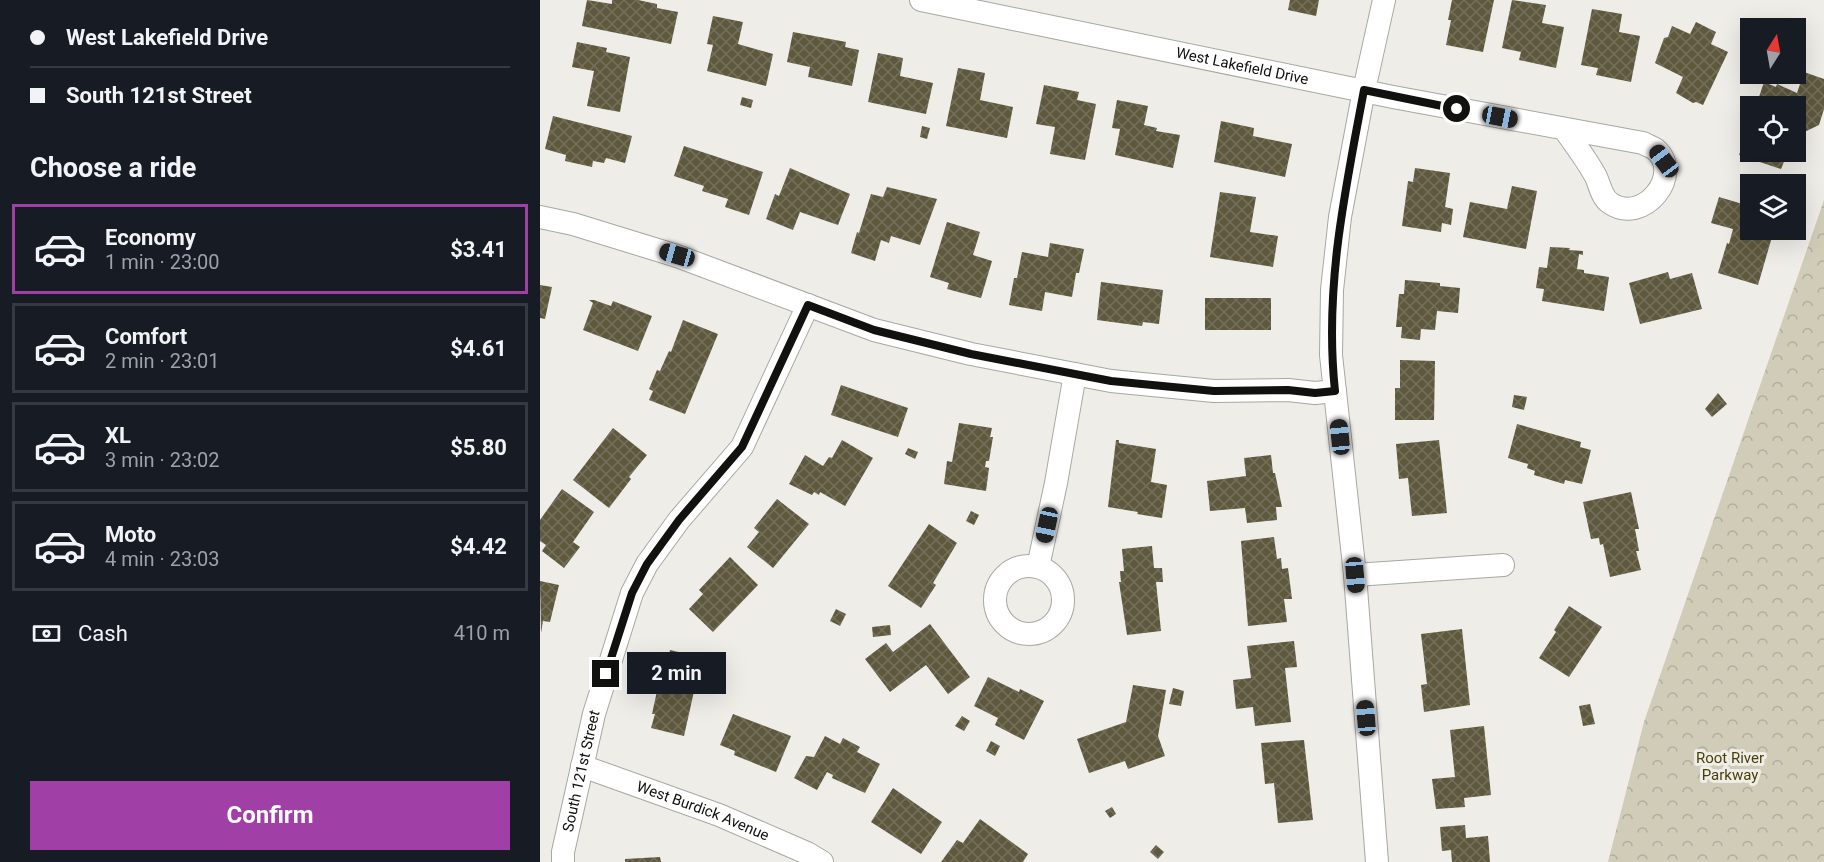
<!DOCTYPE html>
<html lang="en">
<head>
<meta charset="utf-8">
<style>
	body { margin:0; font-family:Roboto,sans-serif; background:#242831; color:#f1f3f6; height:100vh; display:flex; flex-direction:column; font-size:22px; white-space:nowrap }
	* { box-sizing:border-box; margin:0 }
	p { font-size:20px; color:#9ea1a6 }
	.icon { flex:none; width:33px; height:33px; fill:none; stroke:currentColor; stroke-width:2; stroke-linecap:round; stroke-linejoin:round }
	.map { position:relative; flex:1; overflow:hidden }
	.sheet { display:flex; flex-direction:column; background:#171b24; width:540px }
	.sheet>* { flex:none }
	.top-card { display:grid; align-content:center; height:132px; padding:0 30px; background:#171b24 }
	.needle { width:39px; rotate:11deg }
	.fabs { position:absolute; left:1200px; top:18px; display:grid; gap:12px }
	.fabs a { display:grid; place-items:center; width:66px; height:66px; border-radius:0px; background:#171b24; box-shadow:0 6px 24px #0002; font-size:30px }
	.end { position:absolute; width:27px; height:27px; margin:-14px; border:8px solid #11110f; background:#fff; box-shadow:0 0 0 3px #fff }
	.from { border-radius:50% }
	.bubble { position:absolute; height:42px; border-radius:0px; background:#171b24; box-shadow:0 6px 24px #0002; font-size:20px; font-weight:700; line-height:42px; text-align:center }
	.car { position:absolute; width:18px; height:36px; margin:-18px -9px; border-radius:8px; box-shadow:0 0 4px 2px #0007; background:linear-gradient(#222 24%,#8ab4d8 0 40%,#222 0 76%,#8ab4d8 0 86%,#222 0) }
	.top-card b { display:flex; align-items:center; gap:21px; height:57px; font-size:22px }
	.top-card b+b { border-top:2px solid #363941 }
	.top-card i { width:15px; height:15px; background:#f1f3f6 }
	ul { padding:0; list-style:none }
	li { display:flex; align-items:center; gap:18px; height:90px; margin:0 12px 9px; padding:0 18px; border:3px solid #363941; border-radius:0px }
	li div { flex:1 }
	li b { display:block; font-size:22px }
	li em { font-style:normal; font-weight:700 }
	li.current { border-color:#a040a7 }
	li>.icon { width:54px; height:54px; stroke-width:1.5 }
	h2 { padding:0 30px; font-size:27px; line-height:72px }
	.pay { display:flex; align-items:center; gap:15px; height:66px; padding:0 30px; font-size:22px }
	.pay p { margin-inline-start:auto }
	.button { display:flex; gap:12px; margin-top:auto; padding:12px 30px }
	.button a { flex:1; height:69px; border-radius:0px; background:#a040a7; color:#fff; font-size:24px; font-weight:700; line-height:69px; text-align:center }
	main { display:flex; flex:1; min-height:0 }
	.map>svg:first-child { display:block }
	.park { fill:url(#park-crowns) }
	.building { fill:url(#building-cross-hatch) }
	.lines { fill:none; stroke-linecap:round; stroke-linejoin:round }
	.minor-casing { stroke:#a8a7a2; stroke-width:24 }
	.minor { stroke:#fff; stroke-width:22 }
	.route { stroke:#11110f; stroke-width:8 }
	.labels { text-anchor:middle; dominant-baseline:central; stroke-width:6; stroke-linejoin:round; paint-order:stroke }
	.street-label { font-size:15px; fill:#11110f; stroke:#eeede8 }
	.park-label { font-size:15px; fill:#4a3f07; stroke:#eeede8 }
</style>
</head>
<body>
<main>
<section class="sheet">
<div class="top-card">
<b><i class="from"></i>West Lakefield Drive</b>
<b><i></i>South 121st Street</b>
</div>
<h2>Choose a ride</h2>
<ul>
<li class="current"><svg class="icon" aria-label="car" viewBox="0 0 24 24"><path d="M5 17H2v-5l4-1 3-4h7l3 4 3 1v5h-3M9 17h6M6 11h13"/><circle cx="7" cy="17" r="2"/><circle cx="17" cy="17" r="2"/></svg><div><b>Economy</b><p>1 min · 23:00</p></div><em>$3.41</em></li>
<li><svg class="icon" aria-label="car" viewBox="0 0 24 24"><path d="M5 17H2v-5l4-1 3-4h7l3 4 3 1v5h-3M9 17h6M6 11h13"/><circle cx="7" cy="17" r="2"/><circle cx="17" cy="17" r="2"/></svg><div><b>Comfort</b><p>2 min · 23:01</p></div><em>$4.61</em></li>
<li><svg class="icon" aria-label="car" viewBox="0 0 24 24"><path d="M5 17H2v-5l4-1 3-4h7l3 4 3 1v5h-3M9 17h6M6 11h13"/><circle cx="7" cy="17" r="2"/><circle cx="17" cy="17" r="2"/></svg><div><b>XL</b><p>3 min · 23:02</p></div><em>$5.80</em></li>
<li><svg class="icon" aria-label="car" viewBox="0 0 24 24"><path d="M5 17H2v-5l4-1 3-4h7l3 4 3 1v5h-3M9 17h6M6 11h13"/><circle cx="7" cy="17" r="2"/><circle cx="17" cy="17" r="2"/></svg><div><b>Moto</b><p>4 min · 23:03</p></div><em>$4.42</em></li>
</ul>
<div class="pay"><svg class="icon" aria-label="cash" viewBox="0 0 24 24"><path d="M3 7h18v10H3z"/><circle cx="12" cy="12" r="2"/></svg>Cash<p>410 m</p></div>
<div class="button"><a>Confirm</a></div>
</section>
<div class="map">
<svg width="1284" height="862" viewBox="0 0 1284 862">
	<defs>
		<pattern id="park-crowns" width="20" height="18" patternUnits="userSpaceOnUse" patternTransform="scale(1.5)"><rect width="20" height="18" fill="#d0ccb8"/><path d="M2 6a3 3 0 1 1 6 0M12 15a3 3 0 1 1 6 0" fill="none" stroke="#b2ae9d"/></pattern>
		<pattern id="building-cross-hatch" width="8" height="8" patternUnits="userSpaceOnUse" patternTransform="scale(1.5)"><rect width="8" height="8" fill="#5e583d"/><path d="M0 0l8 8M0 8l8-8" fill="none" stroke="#74705c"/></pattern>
	</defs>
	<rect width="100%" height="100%" fill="#eeede8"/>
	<polygon class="park" points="1284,200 1284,862 1068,862 1104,722"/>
	<g class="building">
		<polygon points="47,0 72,4 72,0 98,0 117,4 117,8 138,12 131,44 42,26"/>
		<polygon points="750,0 779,0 776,16 748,10"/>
		<polygon points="912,0 954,0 943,52 906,45 911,20 908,20"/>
		<polygon points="972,0 1006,5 1002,23 1024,27 1016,68 979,60 981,52 962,48"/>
		<polygon points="1052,9 1082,14 1079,32 1100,36 1091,82 1056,75 1058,68 1041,65"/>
		<polygon points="173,16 203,22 198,44 233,54 226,86 167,71 173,45 167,44"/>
		<polygon points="1156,22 1176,32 1171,44 1188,52 1163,105 1156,102 1153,103 1136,93 1143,77 1115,63 1124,38 1128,37 1132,26 1150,34"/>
		<polygon points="253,32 306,42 305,47 319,50 312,86 268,77 270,67 247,62"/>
		<polygon points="37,42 67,48 66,52 90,57 80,112 47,106 54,71 32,67"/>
		<polygon points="338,53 363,58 360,76 393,83 386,114 328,102"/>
		<polygon points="418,68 445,73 440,100 473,107 467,138 406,126"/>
		<polygon points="1264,72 1284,79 1284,109 1279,125 1256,136 1256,106 1216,106 1224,82 1236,87 1237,84 1257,93"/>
		<polygon points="504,85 539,92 537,100 556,104 545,160 510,154 515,127 496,124"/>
		<polygon points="202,97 213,100 211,108 200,105"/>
		<polygon points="577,100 608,106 604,125 617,128 616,131 640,135 633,168 575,155 580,129 572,128"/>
		<polygon points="13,116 92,136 85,163 66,158 64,163 53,161 52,167 25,161 26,155 5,149"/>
		<polygon points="681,121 714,128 713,136 752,144 745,177 674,162"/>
		<polygon points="1210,123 1210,152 1248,152 1241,169 1199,155"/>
		<polygon points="382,126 390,128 387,139 380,137"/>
		<polygon points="144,146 223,172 209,215 185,207 188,199 162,191 164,186 134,176"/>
		<polygon points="250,168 310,194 298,225 260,212 253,230 226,219 235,194 239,196"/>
		<polygon points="875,168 910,173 905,207 913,209 911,225 902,223 901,232 862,226 868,181 873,182"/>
		<polygon points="972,186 997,191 986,249 923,237 930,202 967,209"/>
		<polygon points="347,187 397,199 380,245 351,236 349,243 341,240 335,261 311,253 317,232 319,233 331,194 343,197"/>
		<polygon points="680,192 716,197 710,232 738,236 733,267 670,257"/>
		<polygon points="1179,197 1206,205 1205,210 1210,212 1210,230 1234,230 1218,285 1178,273 1187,243 1189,244 1193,229 1171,223"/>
		<polygon points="407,222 440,232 433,255 452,261 441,298 407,289 409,283 390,277"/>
		<polygon points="510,243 544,249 539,273 536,273 532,297 505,292 502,311 469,305 474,278 477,278 482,252 508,257"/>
		<polygon points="1010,247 1030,248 1029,250 1043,251 1043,255 1039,254 1037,269 1044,270 1044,273 1069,277 1064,311 1002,301 1004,289 996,288 999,267 1007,268"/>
		<polygon points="1128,272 1130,279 1152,273 1162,309 1100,324 1089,283"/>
		<polygon points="865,280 900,283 900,286 920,288 918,313 897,311 895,330 881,329 880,340 861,338 862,327 856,327 859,294 864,294"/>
		<polygon points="561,282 623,290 619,324 603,322 602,326 557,320"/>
		<polygon points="0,285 12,287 5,319 0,318"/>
		<rect x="665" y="298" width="66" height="32"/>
		<polygon points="49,300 54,300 71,306 73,301 112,316 98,351 43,330 53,303"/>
		<polygon points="143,320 178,334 145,414 109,400 113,391 109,389 117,370 120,371 129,351 131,352"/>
		<polygon points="860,360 895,361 894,420 855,420 855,388 860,388"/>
		<polygon points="301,385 368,408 358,437 291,415"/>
		<polygon points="1178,393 1187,404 1172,417 1165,409"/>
		<polygon points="974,395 987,397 984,410 972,407"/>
		<polygon points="419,423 452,428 450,437 453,437 449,461 446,461 445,467 449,468 446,491 404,484 407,461 412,462"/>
		<polygon points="977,424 1041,442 1040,447 1051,450 1042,484 1025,480 1024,484 994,475 995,471 987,468 988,464 968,458"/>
		<polygon points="73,428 107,455 89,477 91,479 69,508 33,480"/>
		<polygon points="302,440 333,458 305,506 280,492 279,495 274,492 272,495 249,484 265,455 283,466 289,457 292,458"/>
		<polygon points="576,440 579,440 579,443 616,449 611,482 627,485 622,518 597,514 598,512 568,507"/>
		<polygon points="899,440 907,513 872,516 868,478 859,479 856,444"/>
		<polygon points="368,448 378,452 375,459 365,454"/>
		<polygon points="731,455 733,473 735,473 742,507 736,507 737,520 707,523 705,508 670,511 667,481 706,476 704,458"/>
		<polygon points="22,489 54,512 33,542 40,547 24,568 2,551 6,545 0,541 0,520"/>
		<polygon points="1091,492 1099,529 1095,529 1099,551 1096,551 1101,570 1070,577 1063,544 1060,545 1059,538 1051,539 1043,502"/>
		<polygon points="237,499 269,524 233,568 207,547 219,532 214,528"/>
		<polygon points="431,511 439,515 434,525 426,521"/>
		<polygon points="389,524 417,543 393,583 396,585 381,608 348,586"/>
		<polygon points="734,537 737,559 741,558 742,569 748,568 752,599 744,599 747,622 708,626 701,541"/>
		<polygon points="612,546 614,568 622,568 623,582 616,582 621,631 587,635 579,582 581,582 580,571 584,571 582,549"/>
		<polygon points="190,557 218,585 173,632 149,609 163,594 159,590"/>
		<polygon points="0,581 19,585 10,622 3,621 1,633"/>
		<polygon points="1029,606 1062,627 1029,677 999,658 1016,632 1014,630"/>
		<polygon points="296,609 306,614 300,626 290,621"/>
		<polygon points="390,624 430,677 408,694 386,665 350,692 325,659 346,643 353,652"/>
		<polygon points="350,625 351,635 333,637 332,627"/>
		<polygon points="922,629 930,705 884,712 881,685 887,684 881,634"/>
		<polygon points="754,641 757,667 745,668 751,722 715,726 713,707 696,709 693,680 711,678 707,646"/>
		<polygon points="130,650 156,656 151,677 157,678 144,736 111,728 115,714 112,714 119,682 122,683"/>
		<polygon points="448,677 479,692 480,689 504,701 484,740 455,725 458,718 434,706"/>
		<polygon points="593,685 626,690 618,736 625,756 588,769 585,761 549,773 537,739 586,722"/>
		<polygon points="633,688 644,691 641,706 629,704"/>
		<polygon points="1050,704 1055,724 1043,726 1039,706"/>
		<polygon points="193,714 251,736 236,772 194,755 195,751 180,745"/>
		<polygon points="422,716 430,721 424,731 415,726"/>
		<polygon points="944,726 951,795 924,798 925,807 896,809 892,779 915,777 910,730"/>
		<polygon points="285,736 300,744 303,738 320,747 317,752 340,764 325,793 292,778 293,775 287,772 277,790 254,778 266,756 274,757"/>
		<polygon points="764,740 773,820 738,823 734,783 725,784 721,743"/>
		<polygon points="451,741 460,746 455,756 446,751"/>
		<polygon points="353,788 402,822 381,854 331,822"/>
		<polygon points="572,807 576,814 570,818 565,811"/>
		<polygon points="440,819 488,854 483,862 401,862 417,840 423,843"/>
		<polygon points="925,825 926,838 948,836 950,862 912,862 911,850 902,851 900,827"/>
		<polygon points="616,845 624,852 618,859 610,852"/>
		<polygon points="120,857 121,862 85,862 85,859"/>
	</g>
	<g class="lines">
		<g class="minor-casing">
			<g id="minor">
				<path id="s1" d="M381,0L853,97L1103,143C1106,145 1112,147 1115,149C1145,174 1103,226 1070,203C1061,197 1060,184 1055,175C1046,159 1035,144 1024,129"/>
				<polyline points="0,217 33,224 137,256 334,330 431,354 571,381 674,391 748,390 775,393 795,391"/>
				<circle cx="489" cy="600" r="34"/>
				<polyline points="498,567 516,483 535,374"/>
				<polyline points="815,575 963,565"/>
				<path id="s2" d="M42,766L179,815L267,853L282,862"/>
				<path id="s3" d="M23,862V852L54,714L92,593L107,564L139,520L202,447L268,305"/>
				<polyline points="837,862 815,575 791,355 792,290 800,217 824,90 844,0"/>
			</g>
		</g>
		<use href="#minor" class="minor"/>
	</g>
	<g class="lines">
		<path class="route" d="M66,674L92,593L107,564L139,520L202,447L268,305L334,330L431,354L571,381L674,391L748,390L775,393L795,391C784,288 805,191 824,90L917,109"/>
	</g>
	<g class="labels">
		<g class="street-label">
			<text stroke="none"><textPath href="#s1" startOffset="328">West Lakefield Drive</textPath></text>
			<text stroke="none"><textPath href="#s3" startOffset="93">South 121st Street</textPath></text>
			<text stroke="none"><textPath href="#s2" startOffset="129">West Burdick Avenue</textPath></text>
		</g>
		<g class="park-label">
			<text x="1190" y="758">Root River<tspan x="1190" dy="17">Parkway</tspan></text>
		</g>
	</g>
</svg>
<div class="fabs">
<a><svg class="needle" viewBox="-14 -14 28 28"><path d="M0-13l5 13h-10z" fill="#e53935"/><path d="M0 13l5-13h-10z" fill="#9ea1a6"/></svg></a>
<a><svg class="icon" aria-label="locate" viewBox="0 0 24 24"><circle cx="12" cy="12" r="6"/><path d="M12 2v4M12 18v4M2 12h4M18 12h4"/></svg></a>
<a><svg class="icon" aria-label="layers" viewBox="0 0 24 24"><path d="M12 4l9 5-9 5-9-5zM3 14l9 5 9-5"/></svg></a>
</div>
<i class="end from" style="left:917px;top:109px"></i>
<i class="end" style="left:66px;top:674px"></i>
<div class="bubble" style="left:87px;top:652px;width:99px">2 min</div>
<i class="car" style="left:960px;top:117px;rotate:101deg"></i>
<i class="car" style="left:1124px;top:161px;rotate:323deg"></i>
<i class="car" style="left:137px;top:255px;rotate:286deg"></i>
<i class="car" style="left:800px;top:437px;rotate:354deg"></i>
<i class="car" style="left:507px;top:525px;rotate:192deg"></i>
<i class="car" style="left:815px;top:575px;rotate:175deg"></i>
<i class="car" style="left:826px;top:718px;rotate:355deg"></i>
</div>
</main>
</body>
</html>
